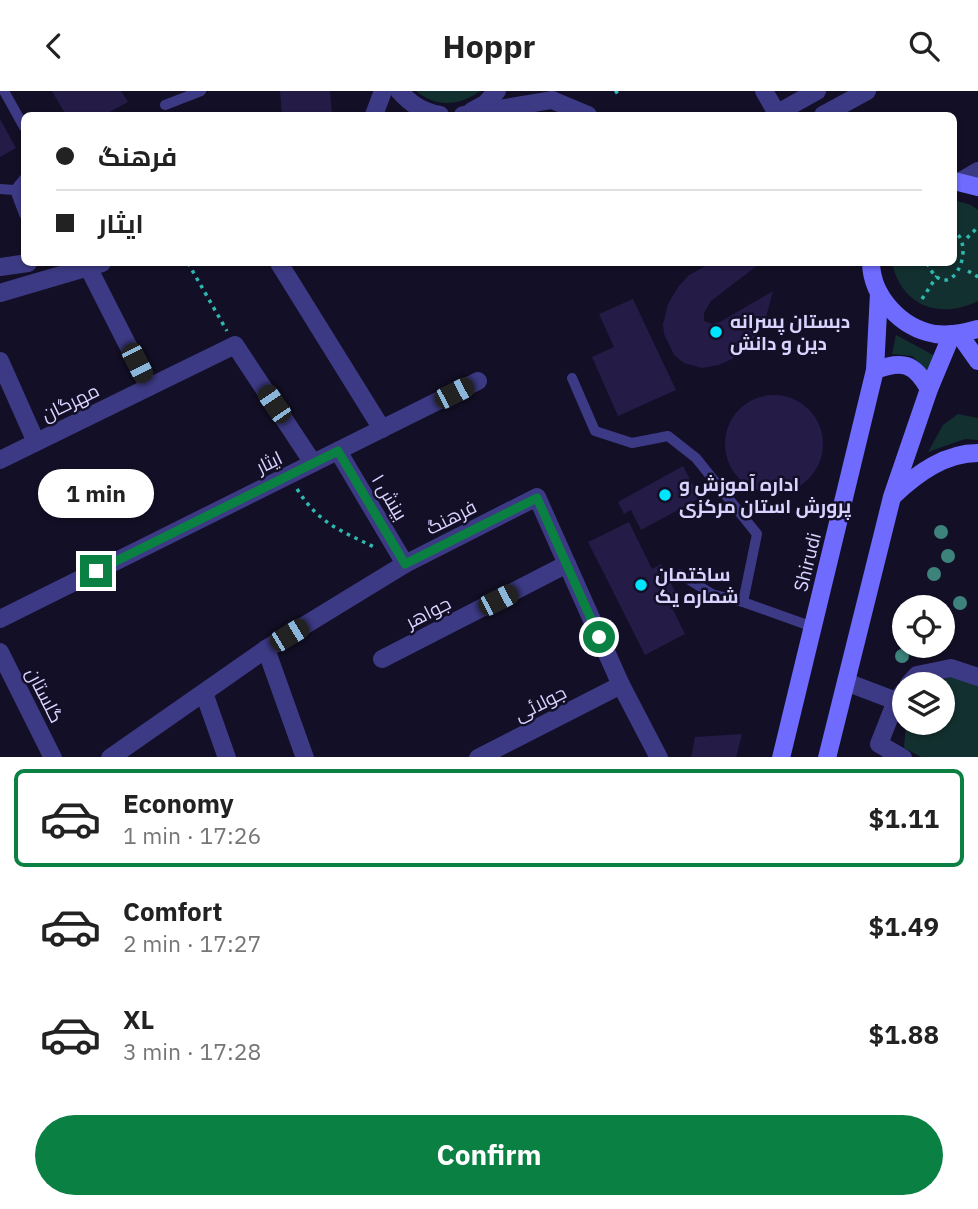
<!DOCTYPE html>
<html lang="en">
<head>
<meta charset="utf-8">
<style>
	body { margin:0; font-family:"IBM Plex Sans",Cairo,sans-serif; background:#f6f6f6; color:#222; height:100vh; display:flex; flex-direction:column; font-size:26px; white-space:nowrap }
	* { box-sizing:border-box; margin:0 }
	p { font-size:23px; color:#767676 }
	.icon { flex:none; width:38px; height:38px; fill:none; stroke:currentColor; stroke-width:2; stroke-linecap:round; stroke-linejoin:round }
	.map { position:relative; height:666px; overflow:hidden }
	.side { display:flex; flex-direction:column; background:#fff; flex:1 }
	.side>* { flex:none }
	.banner { position:absolute; left:21px; top:21px; width:936px; height:154px; border-radius:10px; box-shadow:0 2px 5px #0004; display:grid; align-content:center; height:154px; padding:0 35px; background:#fff }
	.controls { position:absolute; left:892px; top:504px; display:grid; gap:14px }
	.controls a { display:grid; place-items:center; width:63px; height:63px; border-radius:50%; background:#fff; box-shadow:0 2px 5px #0004; font-size:35px }
	.end { position:absolute; width:32px; height:32px; margin:-16px; border:9px solid #0b8043; background:#fff; box-shadow:0 0 0 4px #fff }
	.from { border-radius:50% }
	.bubble { position:absolute; height:49px; border-radius:24px; background:#fff; box-shadow:0 2px 5px #0004; font-size:23px; font-weight:700; line-height:49px; text-align:center }
	.car { position:absolute; width:21px; height:42px; margin:-21px -10px; border-radius:9px; box-shadow:0 0 5px 2px #0007; background:linear-gradient(#222 24%,#8ab4d8 0 40%,#222 0 76%,#8ab4d8 0 86%,#222 0) }
	.banner b { display:flex; align-items:center; gap:24px; height:66px; font-size:26px }
	.banner b+b { border-top:2px solid #e0e0e0 }
	.banner i { width:18px; height:18px; background:#222 }
	ul { padding:12px 0 0; list-style:none }
	li { display:flex; align-items:center; gap:21px; height:98px; margin:0 14px 10px; padding:0 21px; border:4px solid transparent; border-radius:10px }
	li div { flex:1 }
	li b { display:block; font-size:26px }
	li em { font-style:normal; font-weight:700 }
	li.on { border-color:#0b8043 }
	li>.icon { width:63px; height:63px; stroke-width:1.5 }
	.action { display:flex; gap:14px; margin-top:auto; padding:14px 35px }
	.action a { flex:1; height:80px; border-radius:42px; background:#0b8043; color:#fff; font-size:28px; font-weight:700; line-height:80px; text-align:center }
	header { display:flex; justify-content:space-between; align-items:center; height:91px; padding:0 35px; background:#fff; font-size:32px; font-weight:700 }
	.map>svg:first-child { display:block }
	.green { fill:#12302f }
	.building { fill:#241b47 }
	.lines { fill:none; stroke-linecap:round; stroke-linejoin:round }
	.path { stroke:#2fb8b0; stroke-width:3.5; stroke-dasharray:3.5 5; stroke-linecap:butt }
	.service { stroke:#3d3a85; stroke-width:10 }
	.minor { stroke:#3d3a85; stroke-width:18 }
	.tertiary { stroke:#3d3a85; stroke-width:18 }
	.secondary { stroke:#6f6bff; stroke-width:18 }
	.tree { fill:#3d827b }
	.route { stroke:#0b8043; stroke-width:9 }
	.poi-dot { fill:#00e5ff; stroke:#130f26; stroke-width:2.5 }
	.labels { text-anchor:middle; dominant-baseline:central; stroke-width:5; stroke-linejoin:round; paint-order:stroke }
	.poi-label { font-size:19px; font-weight:bold; fill:#d9d4ff; stroke:#130f26; text-anchor:start }
	.street-label { font-size:19px; fill:#d9d4ff; stroke:#130f26 }
</style>
</head>
<body>
<header><svg class="icon" aria-label="back" viewBox="0 0 24 24"><path d="M15 5l-7 7 7 7"/></svg>Hoppr<svg class="icon" aria-label="search" viewBox="0 0 24 24"><circle cx="10" cy="10" r="6"/><path d="M15 15l6 6"/></svg></header>
<div class="map">
<svg width="978" height="667" viewBox="0 0 978 667">
	<rect width="100%" height="100%" fill="#130f26"/>
	<g class="green">
		<path d="M416,0H480C459,15 437,17 416,0Z"/>
		<path d="M954,109L971,114L978,119V210C939,229 902,215 892,172H954Z"/>
		<polygon points="896,244 935,265 927,279 912,265 892,263"/>
		<polygon points="958,323 978,327 978,349 965,348 928,361 943,334"/>
		<polygon points="952,586 978,595 978,666 921,666 904,657 906,632 943,632 943,593 923,593"/>
	</g>
	<g class="building">
		<polygon points="52,0 121,0 128,11 104,24 66,24"/>
		<polygon points="280,0 330,0 332,24 282,24"/>
		<polygon points="0,28 16,57 0,66"/>
		<polygon points="711,172 753,172 758,174 711,210 704,222 704,230 712,233 720,231 773,200 765,230 749,255 732,268 719,274 702,277 684,272 674,264 664,243 663,233 668,213 678,196 689,184"/>
		<polygon points="633,208 676,299 618,325 592,266 614,256 599,223"/>
		<circle cx="774" cy="353" r="49"/>
		<polygon points="683,375 700,407 641,439 631,419 624,423 618,411"/>
		<polygon points="629,431 652,478 661,473 680,510 671,515 685,543 645,564 588,451"/>
		<polygon points="921,505 942,516 915,516"/>
		<polygon points="742,643 736,667 691,667 695,646"/>
	</g>
	<g class="lines">
		<g class="path">
			<polyline points="615,2 618,0"/>
			<polyline points="967,147 978,136"/>
			<polyline points="188,172 227,240"/>
			<path d="M927,172C949,219 978,156 954,140"/>
			<polyline points="968,180 978,186"/>
			<polyline points="922,208 937,185"/>
			<path d="M297,398C319,433 340,439 376,457"/>
		</g>
		<g class="service">
			<polyline points="4,0 24,36"/>
			<polyline points="165,14 201,0"/>
			<polyline points="0,98 15,99"/>
			<polyline points="15,99 24,123"/>
			<polyline points="15,99 24,88"/>
			<polyline points="572,287 595,340 632,352 668,345 696,367 757,443 743,511"/>
			<polyline points="680,483 712,503 743,511 813,536"/>
		</g>
		<g class="minor">
			<polyline points="764,0 778,24"/>
			<polyline points="774,24 817,0"/>
			<polyline points="823,24 867,0"/>
			<polyline points="279,172 382,338"/>
			<polyline points="88,176 149,296"/>
			<polyline points="0,270 36,351"/>
			<polyline points="338,360 405,473"/>
			<polyline points="0,369 235,254 313,372"/>
			<polyline points="0,528 478,290"/>
			<polyline points="266,558 305,667"/>
			<polyline points="0,561 53,667"/>
			<polyline points="382,568 567,473"/>
			<polyline points="846,591 896,610"/>
			<polyline points="909,593 917,584 951,577 978,586"/>
			<polyline points="204,602 227,667"/>
			<polyline points="110,667 266,558 405,473 537,406 621,594 659,667"/>
			<polyline points="478,667 621,594"/>
			<polyline points="903,667 879,653 896,610 905,599"/>
		</g>
		<g class="tertiary">
			<path d="M399,0C411,13 422,21 440,24"/>
			<polyline points="552,9 588,24"/>
			<polyline points="472,20 485,13 497,0"/>
			<polyline points="374,24 383,0"/>
			<polyline points="463,24 552,9"/>
			<polyline points="959,91 978,80"/>
			<polyline points="0,176 28,172"/>
			<polyline points="0,202 102,172"/>
		</g>
		<g class="secondary">
			<polyline points="954,90 978,96"/>
			<path d="M871,172C872,206 901,237 935,243C950,245 964,242 978,238"/>
			<polyline points="959,243 978,270"/>
			<path d="M875,279C903,269 914,272 929,298"/>
			<path d="M894,404C918,382 945,362 978,362"/>
			<polyline points="781,667 875,279 879,202"/>
			<polyline points="827,667 892,406 929,298 952,243"/>
		</g>
	</g>
	<g class="tree">
		<circle cx="941" cy="441" r="7"/>
		<circle cx="948" cy="465" r="7"/>
		<circle cx="934" cy="483" r="7"/>
		<circle cx="960" cy="512" r="7"/>
		<circle cx="902" cy="565" r="7"/>
	</g>
	<g class="lines">
		<polyline class="route" points="96,480 338,360 405,473 537,407 599,546"/>
	</g>
	<g class="poi-dot">
		<circle cx="716" cy="241" r="7"/>
		<circle cx="665" cy="404" r="7"/>
		<circle cx="641" cy="494" r="7"/>
	</g>
	<g class="labels">
		<g class="poi-label">
			<text x="730" y="230">دبستان پسرانه<tspan x="730" dy="22">دین و دانش</tspan></text>
			<text x="679" y="393">اداره آموزش و<tspan x="679" dy="22">پرورش استان مرکزی</tspan></text>
			<text x="655" y="483">ساختمان<tspan x="655" dy="22">شماره یک</tspan></text>
		</g>
		<g class="street-label">
			<text transform="translate(70 311) rotate(-26)">مهرگان</text>
			<text transform="translate(269 371) rotate(-26)">ایثار</text>
			<text transform="translate(390 406) rotate(59)">بینش ۱</text>
			<text transform="translate(451 426) rotate(-27)">فرهنگ</text>
			<text transform="translate(807 471) rotate(-76)">Shirudi</text>
			<text transform="translate(428 521) rotate(-27)">جواهر</text>
			<text transform="translate(45 604) rotate(63)">گلستان</text>
			<text transform="translate(540 612) rotate(-27)">جولائی</text>
		</g>
	</g>
</svg>
<div class="controls">
<a><svg class="icon" aria-label="locate" viewBox="0 0 24 24"><circle cx="12" cy="12" r="6"/><path d="M12 2v4M12 18v4M2 12h4M18 12h4"/></svg></a>
<a><svg class="icon" aria-label="layers" viewBox="0 0 24 24"><path d="M12 4l9 5-9 5-9-5zM3 14l9 5 9-5"/></svg></a>
</div>
<i class="end from" style="left:599px;top:546px"></i>
<i class="end" style="left:96px;top:480px"></i>
<div class="bubble" style="left:38px;top:378px;width:116px">1 min</div>
<i class="car" style="left:137px;top:272px;rotate:153deg"></i>
<i class="car" style="left:454px;top:302px;rotate:63deg"></i>
<i class="car" style="left:274px;top:313px;rotate:326deg"></i>
<i class="car" style="left:498px;top:509px;rotate:63deg"></i>
<i class="car" style="left:289px;top:544px;rotate:59deg"></i>
<div class="banner">
<b><i class="from"></i>فرهنگ</b>
<b><i></i>ایثار</b>
</div>
</div>
<section class="side">
<ul>
<li class="on"><svg class="icon" aria-label="car" viewBox="0 0 24 24"><path d="M5 17H2v-5l4-1 3-4h7l3 4 3 1v5h-3M9 17h6M6 11h13"/><circle cx="7" cy="17" r="2"/><circle cx="17" cy="17" r="2"/></svg><div><b>Economy</b><p>1 min · 17:26</p></div><em>$1.11</em></li>
<li><svg class="icon" aria-label="car" viewBox="0 0 24 24"><path d="M5 17H2v-5l4-1 3-4h7l3 4 3 1v5h-3M9 17h6M6 11h13"/><circle cx="7" cy="17" r="2"/><circle cx="17" cy="17" r="2"/></svg><div><b>Comfort</b><p>2 min · 17:27</p></div><em>$1.49</em></li>
<li><svg class="icon" aria-label="car" viewBox="0 0 24 24"><path d="M5 17H2v-5l4-1 3-4h7l3 4 3 1v5h-3M9 17h6M6 11h13"/><circle cx="7" cy="17" r="2"/><circle cx="17" cy="17" r="2"/></svg><div><b>XL</b><p>3 min · 17:28</p></div><em>$1.88</em></li>
</ul>
<div class="action"><a>Confirm</a></div>
</section>
</body>
</html>
